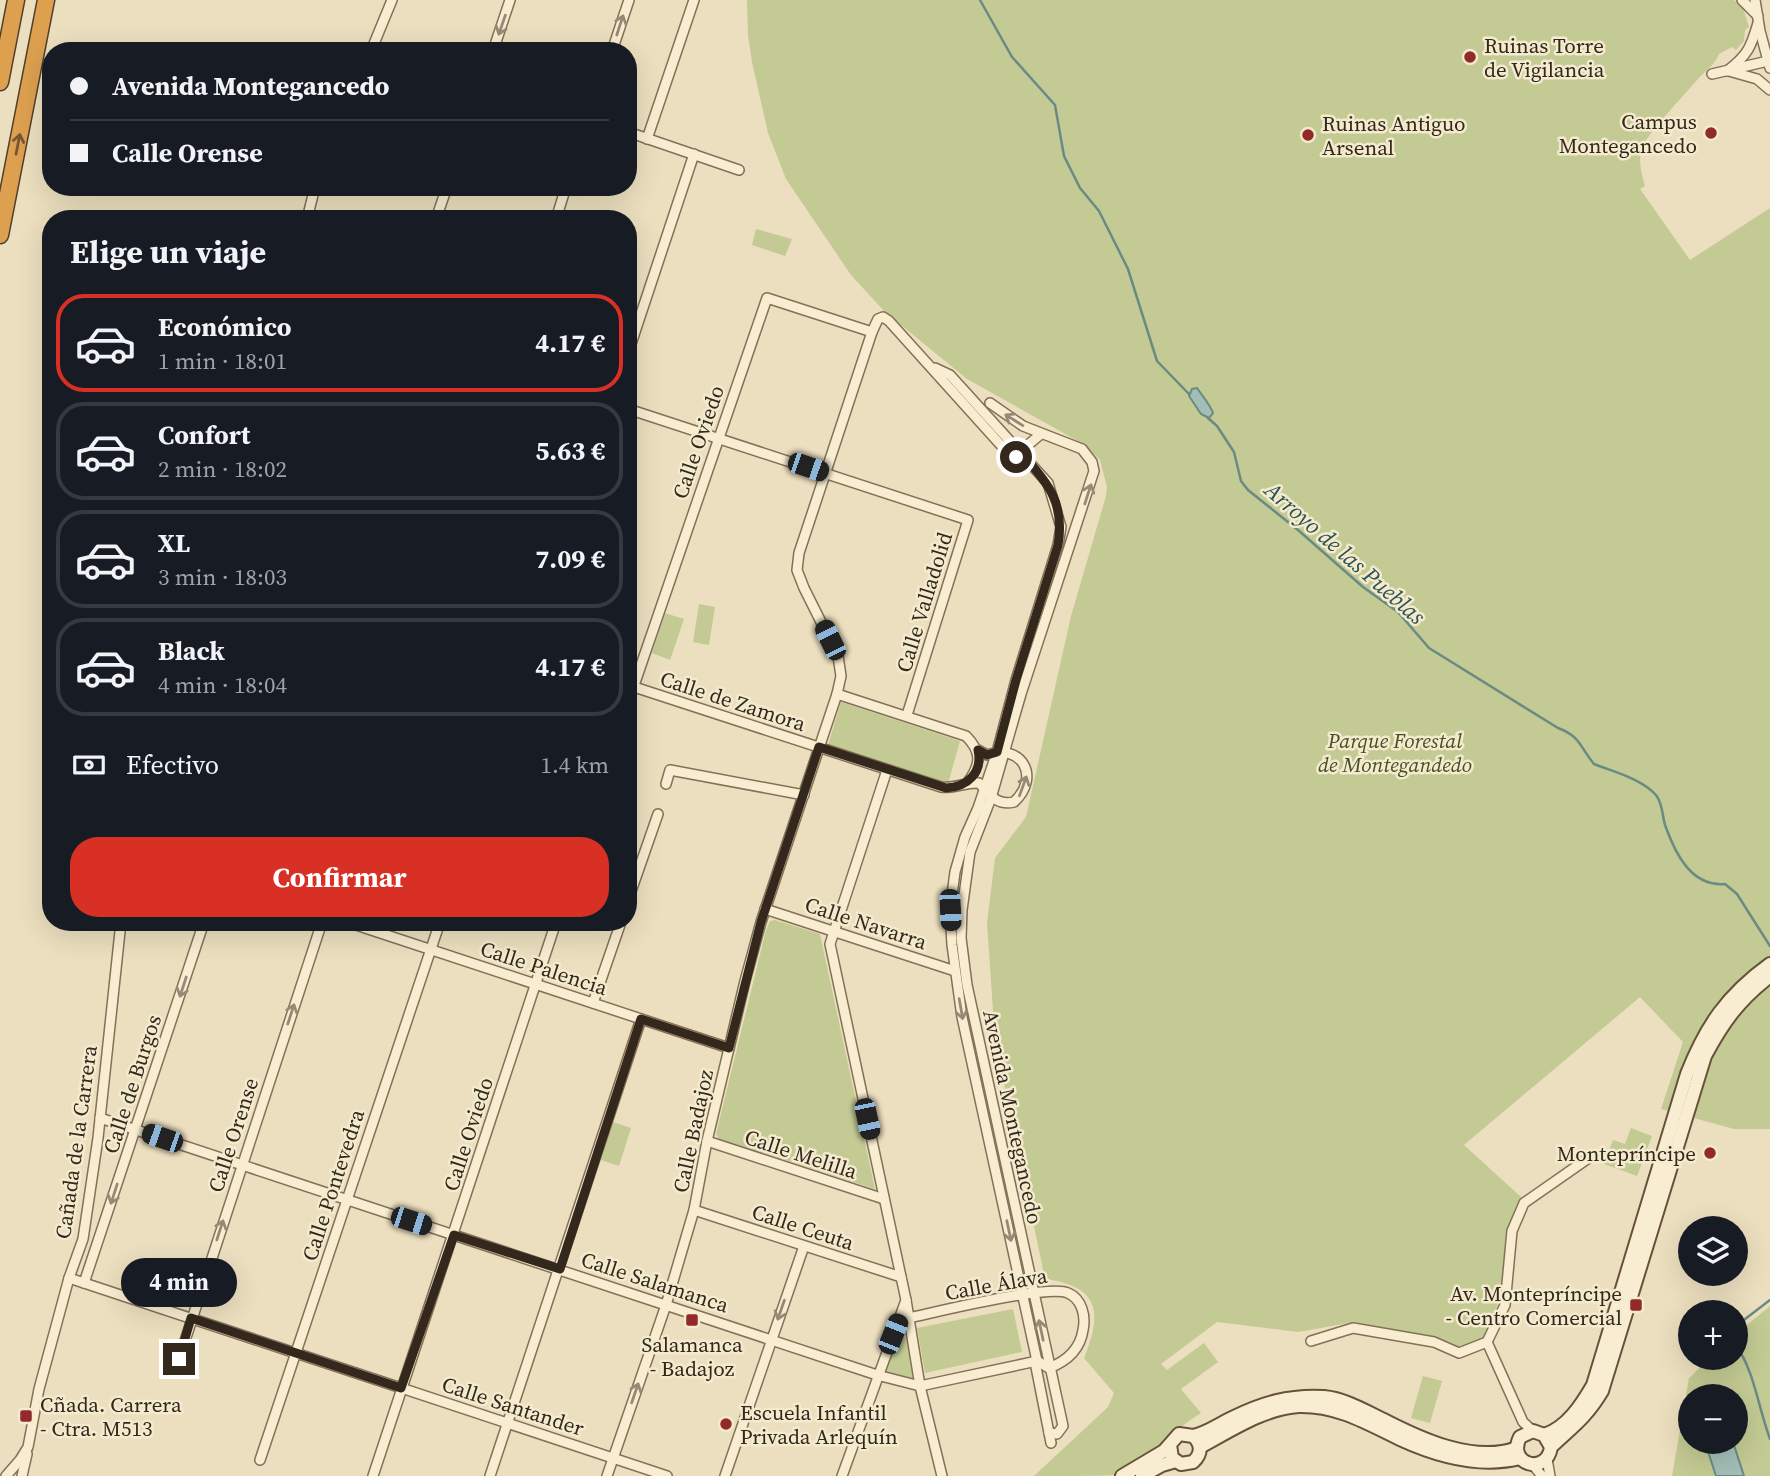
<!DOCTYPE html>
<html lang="es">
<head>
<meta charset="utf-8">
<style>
	body { margin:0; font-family:"Source Serif 4",serif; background:#242831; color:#f1f3f6; height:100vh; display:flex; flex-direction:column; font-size:26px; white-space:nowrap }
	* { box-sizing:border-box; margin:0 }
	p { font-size:23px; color:#9ea1a6 }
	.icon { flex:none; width:38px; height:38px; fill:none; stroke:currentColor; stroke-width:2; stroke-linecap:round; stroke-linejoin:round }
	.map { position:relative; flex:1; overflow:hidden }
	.drawer { position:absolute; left:42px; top:210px; width:595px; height:721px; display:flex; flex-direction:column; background:#171b24; border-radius:28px; box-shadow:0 7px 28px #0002 }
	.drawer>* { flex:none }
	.banner { position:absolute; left:42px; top:42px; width:595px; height:154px; border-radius:28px; box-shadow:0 7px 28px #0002; display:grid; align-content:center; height:154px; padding:0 28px; background:#171b24 }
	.buttons { position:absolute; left:1678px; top:1216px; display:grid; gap:14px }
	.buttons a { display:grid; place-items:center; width:70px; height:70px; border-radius:50%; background:#171b24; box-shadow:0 7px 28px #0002; font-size:35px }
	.end { position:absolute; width:32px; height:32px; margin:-16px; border:9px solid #34281c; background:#fff; box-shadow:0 0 0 4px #fff }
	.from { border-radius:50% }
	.bubble { position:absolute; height:49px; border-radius:24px; background:#171b24; box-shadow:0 7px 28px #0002; font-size:23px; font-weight:700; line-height:49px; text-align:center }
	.car { position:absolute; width:21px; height:42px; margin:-21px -10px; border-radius:9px; box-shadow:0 0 5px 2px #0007; background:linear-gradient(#222 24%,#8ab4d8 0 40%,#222 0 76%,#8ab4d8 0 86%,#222 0) }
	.banner b { display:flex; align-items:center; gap:24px; height:66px; font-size:26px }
	.banner b+b { border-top:2px solid #363941 }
	.banner i { width:18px; height:18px; background:#f1f3f6 }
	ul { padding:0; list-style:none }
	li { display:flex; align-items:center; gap:21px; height:98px; margin:0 14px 10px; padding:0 14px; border:4px solid #363941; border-radius:28px }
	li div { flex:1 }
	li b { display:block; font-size:26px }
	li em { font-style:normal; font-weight:700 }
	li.current { border-color:#d93025 }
	li>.icon { width:63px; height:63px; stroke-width:1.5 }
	h2 { padding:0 28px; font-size:32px; line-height:84px }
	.pay { display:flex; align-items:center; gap:18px; height:77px; padding:0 28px; font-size:26px }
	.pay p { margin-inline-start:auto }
	.cta { display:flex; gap:14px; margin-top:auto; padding:14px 28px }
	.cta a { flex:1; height:80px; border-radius:28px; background:#d93025; color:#fff; font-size:28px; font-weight:700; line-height:80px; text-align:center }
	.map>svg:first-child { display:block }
	.green { fill:#c3ca93; fill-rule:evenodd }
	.water { fill:#a2beb6; stroke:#6a8b84; stroke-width:2 }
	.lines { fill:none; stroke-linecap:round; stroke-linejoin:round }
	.stream { stroke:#6a8b84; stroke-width:2.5 }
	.street-casing { stroke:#847058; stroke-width:12 }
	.secondary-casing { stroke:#66513b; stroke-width:16 }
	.highway-casing { stroke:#523e2c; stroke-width:19 }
	.street { stroke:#f8edd1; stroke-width:9 }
	.secondary { stroke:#f8edd1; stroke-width:12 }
	.highway { stroke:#dca04f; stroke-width:16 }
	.oneway { stroke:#968a76 }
	.oneway2 { stroke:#775830 }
	.route { stroke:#34281c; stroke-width:9 }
	.poi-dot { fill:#922a29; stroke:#f4eace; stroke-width:2.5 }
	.labels { text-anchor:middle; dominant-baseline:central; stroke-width:5; stroke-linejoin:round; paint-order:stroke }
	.poi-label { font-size:21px; fill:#34281c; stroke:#f4eace; text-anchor:start }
	.street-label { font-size:21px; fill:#34281c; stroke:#f4eace }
	.park-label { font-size:21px; font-style:italic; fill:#445023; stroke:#f4eace }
	.water-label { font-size:23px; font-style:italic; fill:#2b5452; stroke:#f4eace }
</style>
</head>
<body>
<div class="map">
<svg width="1770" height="1476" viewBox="0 0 1770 1476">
	<rect width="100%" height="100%" fill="#ecdfbf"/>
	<g class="green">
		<path d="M747,0H1734L1742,5L1749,27L1745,30L1744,41L1736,50L1732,47L1719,54C1714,66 1707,69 1698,79C1687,92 1646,135 1642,148C1638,160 1641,173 1645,186L1640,189L1690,260L1770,208V1129H1734L1661,1109L1683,1042L1640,997L1464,1145L1521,1197L1502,1294L1483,1341L1455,1347L1355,1322L1298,1332L1217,1322L1161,1364L1167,1370L1204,1343L1218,1362L1181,1389L1201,1413C1171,1431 1149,1460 1117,1475C1107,1476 1049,1476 1034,1476L1108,1407L1114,1393L1084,1358C1103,1312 1099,1286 1045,1279L995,1040L987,923L995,858L1026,817L1071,616L1106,496L1107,487L1100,460L1085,445L967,379L884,311L851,275L786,179L768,133L752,62L748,35Z"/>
		<polygon points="756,229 792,239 785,256 752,245"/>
		<polygon points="699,604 715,607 709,645 693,642"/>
		<polygon points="665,613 684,619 670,660 652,653"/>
		<polygon points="841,702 960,741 948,784 828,745"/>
		<polygon points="775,920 820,934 875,1189 719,1139 716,1134 766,930 770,921"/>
		<polygon points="613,1122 631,1128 619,1166 601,1160"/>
		<polygon points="1631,1128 1652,1136 1637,1176 1604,1164 1613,1140 1625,1144"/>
		<path d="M1770,1306V1476H1672L1689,1378L1710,1358H1736V1334ZM1690,1396H1736V1442H1690Z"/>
		<polygon points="1013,1309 1022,1352 925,1373 917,1328"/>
		<polygon points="900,1336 905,1337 907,1342 913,1378 885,1372"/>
		<polygon points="1423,1376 1442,1381 1430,1423 1411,1418"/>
	</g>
	<g class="water">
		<path d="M1197,388C1201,394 1211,406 1213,413L1209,418L1201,414L1189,396L1192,389Z"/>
		<polygon points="1705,1442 1733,1442 1744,1476 1716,1476"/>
	</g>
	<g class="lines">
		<g class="stream">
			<polyline points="980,0 1012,57 1055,105 1064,156 1080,188 1099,211 1128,269 1157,361 1189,394"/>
			<path d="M1208,418L1217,426L1234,452L1241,481L1248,490L1298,530L1363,587L1398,612L1429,648L1558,728C1580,736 1580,747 1594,764C1614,772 1640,778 1656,795C1663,804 1662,815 1665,825C1675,853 1691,887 1725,884L1737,894L1770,946"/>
			<polyline points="1736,1326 1770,1300"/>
			<path d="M1736,1345C1755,1373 1758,1407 1770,1439"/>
		</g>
		<g class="street-casing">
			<g id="street">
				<polyline points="1742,0 1758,16"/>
				<polyline points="1755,0 1760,31 1770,68"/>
				<polyline points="372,47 384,51"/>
				<polyline points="371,51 392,0"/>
				<polyline points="493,51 510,0"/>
				<polyline points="612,51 629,0"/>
				<path d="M1727,71C1748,55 1751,47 1758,23"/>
				<polyline points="1729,71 1757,79 1770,90"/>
				<polyline points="1712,74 1768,61"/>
				<polyline points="628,132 739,170"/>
				<polyline points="647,139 694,0"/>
				<polyline points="307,219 315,187"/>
				<polyline points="436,219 447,187"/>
				<polyline points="556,219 566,187"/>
				<polyline points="628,353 694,154"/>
				<polyline points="935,368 950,375 1048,483 1061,527 1058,545 1016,680 997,752 978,808 965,837 955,872 950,910 952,945 962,1017 1037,1361 1036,1367 1051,1443"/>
				<polyline points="990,403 1023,426 1082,449 1092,462 1094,471 1021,694 991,798 970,852 962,910 961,938 967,985 1063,1426 1057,1434 1049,1433"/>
				<polyline points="628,409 968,520 907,715"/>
				<polyline points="1023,455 1029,444 1041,434"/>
				<path d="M628,685L941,787C955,789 965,782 979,783C990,794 996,806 1014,802C1041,777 1022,743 987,755L978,750"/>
				<path d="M837,694L966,736C982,752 981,764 968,782"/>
				<polyline points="628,703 767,298 872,332"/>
				<polyline points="887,770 830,944 906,1300 920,1386 942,1476"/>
				<polyline points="666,784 670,770 804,795"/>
				<polyline points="628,900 658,814"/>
				<polyline points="765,909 955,971"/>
				<polyline points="347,922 729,1048"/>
				<polyline points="593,1003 621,922"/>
				<path d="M100,1118L877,1375L920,1386L1037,1361L1049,1368C1067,1361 1080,1350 1083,1330C1086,1316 1082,1299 1068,1293C1048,1284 937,1312 909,1318"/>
				<polyline points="707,1141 884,1199"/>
				<polyline points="694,1210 901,1277"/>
				<polyline points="69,1278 667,1476"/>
				<polyline points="84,1283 204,922"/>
				<polyline points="1311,1341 1353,1328 1434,1342 1459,1353 1487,1342 1505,1305 1512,1231 1524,1203 1590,1157"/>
				<polyline points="1487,1342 1523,1422 1533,1431"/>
				<polyline points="179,1359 322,922"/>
				<polyline points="1547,1459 1550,1476"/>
				<polyline points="260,1460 440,922"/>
				<polyline points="1533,1465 1542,1476"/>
				<polyline points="6,1476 20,1460 28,1447 39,1389 69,1278 83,1239 98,1138 121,922"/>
				<polyline points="22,1476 27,1454"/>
				<polyline points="373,1476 556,922"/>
				<polyline points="490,1476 641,1019"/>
				<polyline points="607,1476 666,1305 694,1210 707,1141 745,981 761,922 837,694 841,676 838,656 804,588 797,570 799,553 872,332 878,319 883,317 889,321 1008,453 1016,457 1023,455"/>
				<polyline points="725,1476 804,1246"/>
				<polyline points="842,1476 906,1300"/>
			</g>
		</g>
		<g class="secondary-casing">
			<g id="secondary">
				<path d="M1544,1435C1567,1428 1582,1404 1593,1385L1687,1074C1706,1026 1727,995 1770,964"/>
				<path d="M1193,1436C1207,1433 1219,1424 1232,1418C1263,1403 1289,1395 1324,1397C1345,1399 1365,1411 1384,1420C1421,1439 1474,1464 1517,1448"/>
				<path d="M1200,1447C1230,1431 1264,1408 1299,1406C1337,1405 1367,1423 1400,1439C1437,1456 1480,1468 1520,1458"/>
				<path d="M1551,1447L1544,1435L1533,1431L1520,1437C1506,1465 1547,1476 1551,1447C1572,1427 1586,1418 1602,1391L1705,1056C1723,1022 1739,1000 1770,976"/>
				<path d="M1122,1476L1164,1451L1179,1434L1193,1436C1202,1444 1202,1454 1193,1462L1181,1464L1172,1458L1170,1445"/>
				<polyline points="1142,1476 1162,1465 1176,1461"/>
			</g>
		</g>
		<g class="highway-casing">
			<g id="highway">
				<polyline points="0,82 16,0"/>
				<polyline points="0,235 46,0"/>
			</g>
		</g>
		<use href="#street" class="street"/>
		<use href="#secondary" class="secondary"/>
		<use href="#highway" class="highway"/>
	</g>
	<defs><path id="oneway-shaft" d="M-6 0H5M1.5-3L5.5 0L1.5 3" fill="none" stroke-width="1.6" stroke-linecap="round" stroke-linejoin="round" transform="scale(1.75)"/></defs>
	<g class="oneway">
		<use href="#oneway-shaft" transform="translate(502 25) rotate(109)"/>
		<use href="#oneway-shaft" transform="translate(620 25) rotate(-72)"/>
		<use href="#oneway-shaft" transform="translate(1014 420) rotate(-148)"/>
		<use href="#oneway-shaft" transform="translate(1088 494) rotate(-72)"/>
		<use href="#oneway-shaft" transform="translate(1023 786) rotate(-70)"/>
		<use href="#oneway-shaft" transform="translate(183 987) rotate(108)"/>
		<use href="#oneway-shaft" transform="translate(961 1009) rotate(80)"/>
		<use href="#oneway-shaft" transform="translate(291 1014) rotate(-72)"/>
		<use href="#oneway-shaft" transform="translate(114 1194) rotate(108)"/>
		<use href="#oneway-shaft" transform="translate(220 1230) rotate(-72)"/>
		<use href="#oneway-shaft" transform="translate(1009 1231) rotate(78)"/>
		<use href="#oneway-shaft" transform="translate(781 1310) rotate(109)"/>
		<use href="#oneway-shaft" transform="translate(1041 1330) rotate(-102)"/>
		<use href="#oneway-shaft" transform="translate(635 1393) rotate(-71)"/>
	</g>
	<use class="oneway2" href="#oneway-shaft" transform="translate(18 144) rotate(-79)"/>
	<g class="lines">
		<path class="route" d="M179,1359L191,1318L401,1388L454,1235L560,1269L641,1019L729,1048L761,922L819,747L946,788C967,787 983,773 978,750L987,755L997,752L1016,680L1058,545C1065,504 1049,484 1023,455L1016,457"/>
	</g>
	<g class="poi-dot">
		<circle cx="1470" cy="57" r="7"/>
		<circle cx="1711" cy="133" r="7"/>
		<circle cx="1308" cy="135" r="7"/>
		<circle cx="1710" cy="1153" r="7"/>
		<rect x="1629" y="1298" width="14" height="14" rx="3.5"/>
		<rect x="685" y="1313" width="14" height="14" rx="3.5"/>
		<rect x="19" y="1409" width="14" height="14" rx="3.5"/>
		<circle cx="726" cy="1424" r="7"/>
	</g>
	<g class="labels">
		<g class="poi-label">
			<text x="1484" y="45">Ruinas Torre<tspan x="1484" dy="24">de Vigilancia</tspan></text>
			<text x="1697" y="121" text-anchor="end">Campus<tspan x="1697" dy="24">Montegancedo</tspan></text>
			<text x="1322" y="123">Ruinas Antiguo<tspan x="1322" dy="24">Arsenal</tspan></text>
			<text x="1696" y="1153" text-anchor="end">Montepríncipe</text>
			<text x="1622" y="1293" text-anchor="end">Av. Montepríncipe<tspan x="1622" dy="24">- Centro Comercial</tspan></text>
			<text x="692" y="1344" text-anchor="middle">Salamanca<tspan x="692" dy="24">- Badajoz</tspan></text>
			<text x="40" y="1404">Cñada. Carrera<tspan x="40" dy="24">- Ctra. M513</tspan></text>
			<text x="740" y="1412">Escuela Infantil<tspan x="740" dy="24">Privada Arlequín</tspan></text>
		</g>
		<g class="street-label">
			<text transform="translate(698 442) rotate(-71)">Calle Oviedo</text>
			<text transform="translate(924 602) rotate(-73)">Calle Valladolid</text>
			<text transform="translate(733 701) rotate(18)">Calle de Zamora</text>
			<text transform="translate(866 923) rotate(18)">Calle Navarra</text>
			<text transform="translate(544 968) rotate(18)">Calle Palencia</text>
			<text transform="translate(132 1084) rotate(-72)">Calle de Burgos</text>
			<text transform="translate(1013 1117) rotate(78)">Avenida Montegancedo</text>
			<text transform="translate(693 1131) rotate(-78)">Calle Badajoz</text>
			<text transform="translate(468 1134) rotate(-72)">Calle Oviedo</text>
			<text transform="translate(233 1135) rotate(-72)">Calle Orense</text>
			<text transform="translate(76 1142) rotate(-82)">Cañada de la Carrera</text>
			<text transform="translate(801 1154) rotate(18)">Calle Melilla</text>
			<text transform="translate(333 1185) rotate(-72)">Calle Pontevedra</text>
			<text transform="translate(803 1227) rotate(18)">Calle Ceuta</text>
			<text transform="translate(655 1282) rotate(18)">Calle Salamanca</text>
			<text transform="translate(996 1284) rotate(-10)">Calle Álava</text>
			<text transform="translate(513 1406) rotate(18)">Calle Santander</text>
		</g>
		<g class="park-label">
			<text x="1395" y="740">Parque Forestal<tspan x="1395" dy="24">de Montegandedo</tspan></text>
		</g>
		<g class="water-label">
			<text transform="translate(1345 553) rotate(41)">Arroyo de las Pueblas</text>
		</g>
	</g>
</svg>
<div class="buttons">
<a><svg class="icon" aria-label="layers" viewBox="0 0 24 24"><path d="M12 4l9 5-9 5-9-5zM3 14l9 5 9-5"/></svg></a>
<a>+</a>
<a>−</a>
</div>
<i class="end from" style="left:1016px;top:457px"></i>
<i class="end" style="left:179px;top:1359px"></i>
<div class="bubble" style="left:121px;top:1258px;width:116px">4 min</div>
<i class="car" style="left:808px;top:467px;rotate:109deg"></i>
<i class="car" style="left:830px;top:640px;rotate:334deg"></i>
<i class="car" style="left:950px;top:910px;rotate:177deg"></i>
<i class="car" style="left:867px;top:1119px;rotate:168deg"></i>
<i class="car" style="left:162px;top:1138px;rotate:289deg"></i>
<i class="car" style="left:411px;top:1221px;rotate:108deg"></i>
<i class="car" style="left:893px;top:1334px;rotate:22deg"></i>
<div class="banner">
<b><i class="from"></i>Avenida Montegancedo</b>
<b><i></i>Calle Orense</b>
</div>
<section class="drawer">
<h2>Elige un viaje</h2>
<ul>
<li class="current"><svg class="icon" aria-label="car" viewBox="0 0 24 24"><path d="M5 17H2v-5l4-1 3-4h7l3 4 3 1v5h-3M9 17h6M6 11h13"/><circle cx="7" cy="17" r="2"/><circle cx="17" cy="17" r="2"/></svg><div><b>Económico</b><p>1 min · 18:01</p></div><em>4.17 €</em></li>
<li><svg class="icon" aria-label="car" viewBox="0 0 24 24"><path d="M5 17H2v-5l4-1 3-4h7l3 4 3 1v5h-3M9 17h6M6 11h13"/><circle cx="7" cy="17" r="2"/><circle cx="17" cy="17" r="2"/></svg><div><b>Confort</b><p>2 min · 18:02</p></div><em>5.63 €</em></li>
<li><svg class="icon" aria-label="car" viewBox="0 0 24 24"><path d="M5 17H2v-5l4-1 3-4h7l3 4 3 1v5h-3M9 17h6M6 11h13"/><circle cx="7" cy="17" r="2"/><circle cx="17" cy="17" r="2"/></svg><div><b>XL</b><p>3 min · 18:03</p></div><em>7.09 €</em></li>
<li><svg class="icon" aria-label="car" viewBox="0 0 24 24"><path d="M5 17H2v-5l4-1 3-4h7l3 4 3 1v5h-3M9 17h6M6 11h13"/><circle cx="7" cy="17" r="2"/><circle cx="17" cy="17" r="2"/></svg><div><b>Black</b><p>4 min · 18:04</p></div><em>4.17 €</em></li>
</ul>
<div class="pay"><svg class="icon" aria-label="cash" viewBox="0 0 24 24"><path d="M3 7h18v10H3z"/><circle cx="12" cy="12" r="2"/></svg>Efectivo<p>1.4 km</p></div>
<div class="cta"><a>Confirmar</a></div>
</section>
</div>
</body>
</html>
